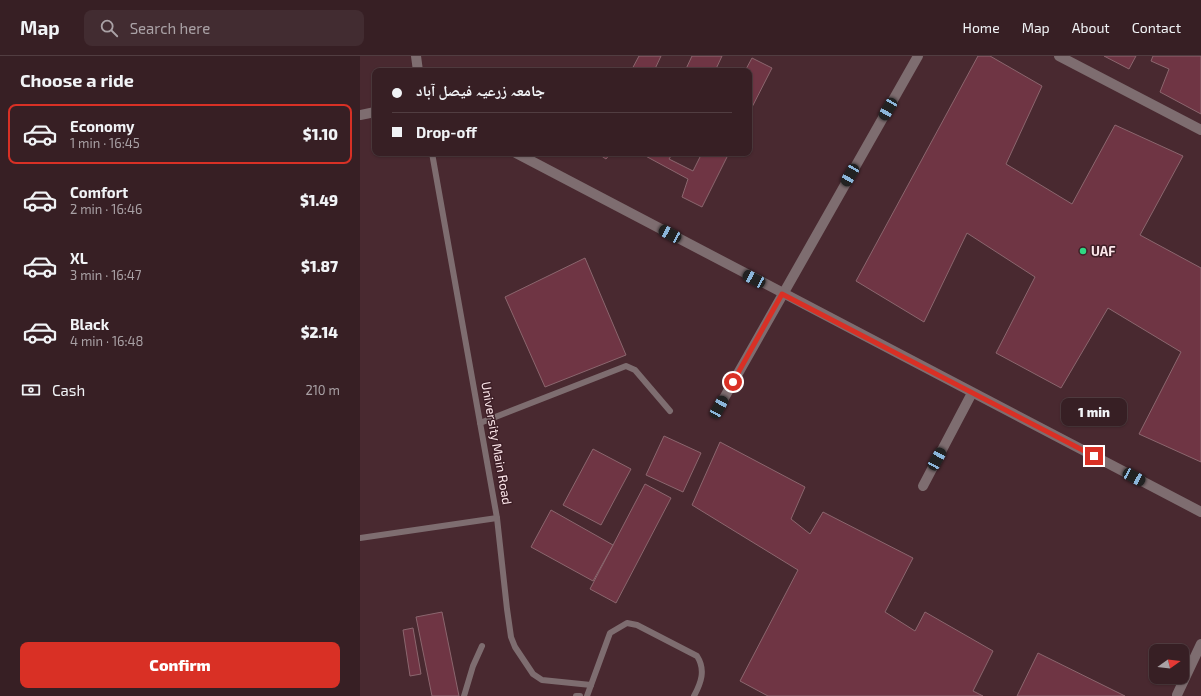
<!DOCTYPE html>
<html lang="en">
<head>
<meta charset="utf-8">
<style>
	body { margin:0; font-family:"Exo 2","Noto Naskh Arabic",sans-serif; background:#422c31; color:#f1f3f6; height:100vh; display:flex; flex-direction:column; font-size:15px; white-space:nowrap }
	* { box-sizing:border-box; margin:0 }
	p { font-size:13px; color:#aaa2a6 }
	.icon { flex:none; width:22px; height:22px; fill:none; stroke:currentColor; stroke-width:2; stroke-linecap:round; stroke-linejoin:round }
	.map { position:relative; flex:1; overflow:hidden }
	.panel { display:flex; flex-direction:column; background:#371f24; width:360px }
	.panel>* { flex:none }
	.guide { position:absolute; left:12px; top:12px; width:380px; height:88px; border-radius:8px; box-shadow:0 1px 3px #0004,0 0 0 1px #513d41; display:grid; align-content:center; height:88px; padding:0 20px; background:#371f24 }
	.needle { width:26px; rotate:76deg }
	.fabs { position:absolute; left:789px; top:588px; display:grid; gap:8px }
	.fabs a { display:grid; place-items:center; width:40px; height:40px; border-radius:8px; background:#371f24; box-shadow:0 1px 3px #0004,0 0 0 1px #513d41; font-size:20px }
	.end { position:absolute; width:18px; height:18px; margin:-9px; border:5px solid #d93025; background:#fff; box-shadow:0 0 0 2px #fff }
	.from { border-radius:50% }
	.bubble { position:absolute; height:28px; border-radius:8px; background:#371f24; box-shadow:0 1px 3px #0004,0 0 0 1px #513d41; font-size:13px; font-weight:800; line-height:28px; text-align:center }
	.car { position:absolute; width:12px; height:24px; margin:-12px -6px; border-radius:5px; box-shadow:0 0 3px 1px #0007; background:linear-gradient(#222 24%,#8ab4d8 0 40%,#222 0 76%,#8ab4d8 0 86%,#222 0) }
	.guide b { display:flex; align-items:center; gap:14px; height:38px; font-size:15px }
	.guide b+b { border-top:1px solid #513d41 }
	.guide i { width:10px; height:10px; background:#f1f3f6 }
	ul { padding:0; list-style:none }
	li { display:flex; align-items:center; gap:12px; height:60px; margin:0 8px 6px; padding:0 12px; border:2px solid transparent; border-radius:8px }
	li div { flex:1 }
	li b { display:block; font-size:15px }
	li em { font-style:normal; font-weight:800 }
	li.on { border-color:#d93025 }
	li>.icon { width:36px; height:36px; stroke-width:1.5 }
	h2 { padding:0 20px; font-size:18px; line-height:48px }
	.pay { display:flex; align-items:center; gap:10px; height:44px; padding:0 20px; font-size:15px }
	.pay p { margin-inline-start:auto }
	.action { display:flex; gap:8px; margin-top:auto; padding:8px 20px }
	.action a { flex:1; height:46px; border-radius:8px; background:#d93025; color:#fff; font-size:16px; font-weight:800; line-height:46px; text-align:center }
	header { display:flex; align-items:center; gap:24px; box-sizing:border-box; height:56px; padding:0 20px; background:#371f24; border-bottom:1px solid #513d41 }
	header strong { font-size:19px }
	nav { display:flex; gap:22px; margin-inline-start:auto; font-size:14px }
	.search { width:280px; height:36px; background:#422c31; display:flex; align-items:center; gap:10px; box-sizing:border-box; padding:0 14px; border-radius:8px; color:#aaa2a6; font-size:15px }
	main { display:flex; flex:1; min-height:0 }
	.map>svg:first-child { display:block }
	.building { fill:#6f3544; stroke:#8b666e }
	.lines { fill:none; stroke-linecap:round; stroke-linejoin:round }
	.service { stroke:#7e6d70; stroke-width:6 }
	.minor { stroke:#7e6d70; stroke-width:10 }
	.tertiary { stroke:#7e6d70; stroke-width:10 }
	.route { stroke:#d93025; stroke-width:5 }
	.poi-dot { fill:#30d883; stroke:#3e1f27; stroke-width:1.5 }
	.labels { text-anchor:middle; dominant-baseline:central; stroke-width:3; stroke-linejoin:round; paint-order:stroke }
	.poi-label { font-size:13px; font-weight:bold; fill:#fbe5e9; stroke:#3e1f27; text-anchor:start }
	.street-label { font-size:13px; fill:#fbe5e9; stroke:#3e1f27 }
</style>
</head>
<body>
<header>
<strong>Map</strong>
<div class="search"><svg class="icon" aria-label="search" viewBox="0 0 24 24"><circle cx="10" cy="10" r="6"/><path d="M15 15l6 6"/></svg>Search here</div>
<nav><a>Home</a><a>Map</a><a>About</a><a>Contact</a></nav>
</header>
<main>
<section class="panel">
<h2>Choose a ride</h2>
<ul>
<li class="on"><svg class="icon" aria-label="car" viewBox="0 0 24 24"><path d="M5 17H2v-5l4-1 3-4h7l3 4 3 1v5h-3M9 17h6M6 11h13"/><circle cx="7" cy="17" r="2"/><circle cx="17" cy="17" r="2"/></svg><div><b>Economy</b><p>1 min · 16:45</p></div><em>$1.10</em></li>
<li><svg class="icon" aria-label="car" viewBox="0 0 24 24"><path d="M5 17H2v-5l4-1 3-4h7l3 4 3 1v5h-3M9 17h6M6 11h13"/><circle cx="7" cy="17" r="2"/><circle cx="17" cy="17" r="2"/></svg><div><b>Comfort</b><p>2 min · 16:46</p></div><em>$1.49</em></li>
<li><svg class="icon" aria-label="car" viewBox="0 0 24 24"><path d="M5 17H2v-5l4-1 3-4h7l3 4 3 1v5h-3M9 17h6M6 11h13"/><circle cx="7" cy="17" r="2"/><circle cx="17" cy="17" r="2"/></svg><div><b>XL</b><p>3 min · 16:47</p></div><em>$1.87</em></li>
<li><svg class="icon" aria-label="car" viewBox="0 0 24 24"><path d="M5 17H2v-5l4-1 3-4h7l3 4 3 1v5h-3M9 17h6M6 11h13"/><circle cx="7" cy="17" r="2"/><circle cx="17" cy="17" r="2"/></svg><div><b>Black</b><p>4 min · 16:48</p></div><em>$2.14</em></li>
</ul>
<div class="pay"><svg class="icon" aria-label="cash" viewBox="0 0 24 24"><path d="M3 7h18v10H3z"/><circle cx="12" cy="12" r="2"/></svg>Cash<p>210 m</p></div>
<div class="action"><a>Confirm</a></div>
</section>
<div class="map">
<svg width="841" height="640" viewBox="0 0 841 640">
	<rect width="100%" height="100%" fill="#492930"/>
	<g class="building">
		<polygon points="279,0 301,0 294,15 271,15"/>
		<polygon points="332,0 362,0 355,15 325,15"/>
		<polygon points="618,0 630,0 682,30 646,108 712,148 755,69 823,100 780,179 841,212 841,406 779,378 821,296 748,252 701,332 636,297 675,221 607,177 564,266 496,225"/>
		<polygon points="744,0 776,0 769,13"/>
		<polygon points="793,0 841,0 841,58 800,36 809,13 791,5"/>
		<polygon points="392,2 412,12 389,57 389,15 385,15"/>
		<polygon points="237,97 251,97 246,103"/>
		<polygon points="280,97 313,97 309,103 333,115 342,97 369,97 342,151 322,141 328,123"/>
		<polygon points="225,202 266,299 185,331 145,241"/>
		<polygon points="304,380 341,397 323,436 286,419"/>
		<polygon points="360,386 445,431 431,463 450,478 463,456 553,502 525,556 555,575 565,556 633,595 613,635 623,640 408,640 380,625 438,514 332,449"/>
		<polygon points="233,393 271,413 241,469 203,449"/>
		<polygon points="285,428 311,442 256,547 230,533"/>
		<polygon points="191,454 253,489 233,525 171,491"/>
		<polygon points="82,556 99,640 72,640 56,561"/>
		<polygon points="53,572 61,618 50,620 43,574"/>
		<polygon points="678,597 765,640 657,640"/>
	</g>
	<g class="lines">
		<g class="service">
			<polyline points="72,97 137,462 147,553 151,581 155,591 173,618 182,624 231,629"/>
			<polyline points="120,367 266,310 275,314 310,355"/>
			<polyline points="0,482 137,462"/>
			<polyline points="104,640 113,610 122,590"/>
			<polyline points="216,640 220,640"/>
			<path d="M227,640L250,577L267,567L277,569L337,600C346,614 341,627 334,640"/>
		</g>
		<g class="minor">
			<polyline points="56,0 58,15"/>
			<polyline points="699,0 841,74"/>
			<polyline points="359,351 558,0"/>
			<polyline points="563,430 612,337"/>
			<polyline points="817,639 841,588"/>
		</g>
		<g class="tertiary">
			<polyline points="0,59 15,56"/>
			<polyline points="156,97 841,456"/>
		</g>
	</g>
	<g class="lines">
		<polyline class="route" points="373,326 422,238 734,400"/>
	</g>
	<circle class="poi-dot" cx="723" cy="195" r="4"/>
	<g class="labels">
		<g class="poi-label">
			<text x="731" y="195">UAF</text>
		</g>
		<g class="street-label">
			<text transform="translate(137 387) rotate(80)">University Main Road</text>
		</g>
	</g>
</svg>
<div class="fabs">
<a><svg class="needle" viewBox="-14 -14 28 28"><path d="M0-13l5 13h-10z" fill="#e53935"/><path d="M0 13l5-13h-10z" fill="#aaa2a6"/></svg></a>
</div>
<i class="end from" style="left:373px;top:326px"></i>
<i class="end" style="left:734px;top:400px"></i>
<div class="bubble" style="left:701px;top:342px;width:66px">1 min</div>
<i class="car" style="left:528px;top:53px;rotate:210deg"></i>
<i class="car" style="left:490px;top:119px;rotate:210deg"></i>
<i class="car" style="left:310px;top:178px;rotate:298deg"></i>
<i class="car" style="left:394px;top:223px;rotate:298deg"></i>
<i class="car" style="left:359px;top:351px;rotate:29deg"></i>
<i class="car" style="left:577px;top:403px;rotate:28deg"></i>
<i class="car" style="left:774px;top:421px;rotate:118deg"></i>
<div class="guide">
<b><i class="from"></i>جامعہ زرعیہ فیصل آباد</b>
<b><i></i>Drop-off</b>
</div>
</div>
</main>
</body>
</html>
